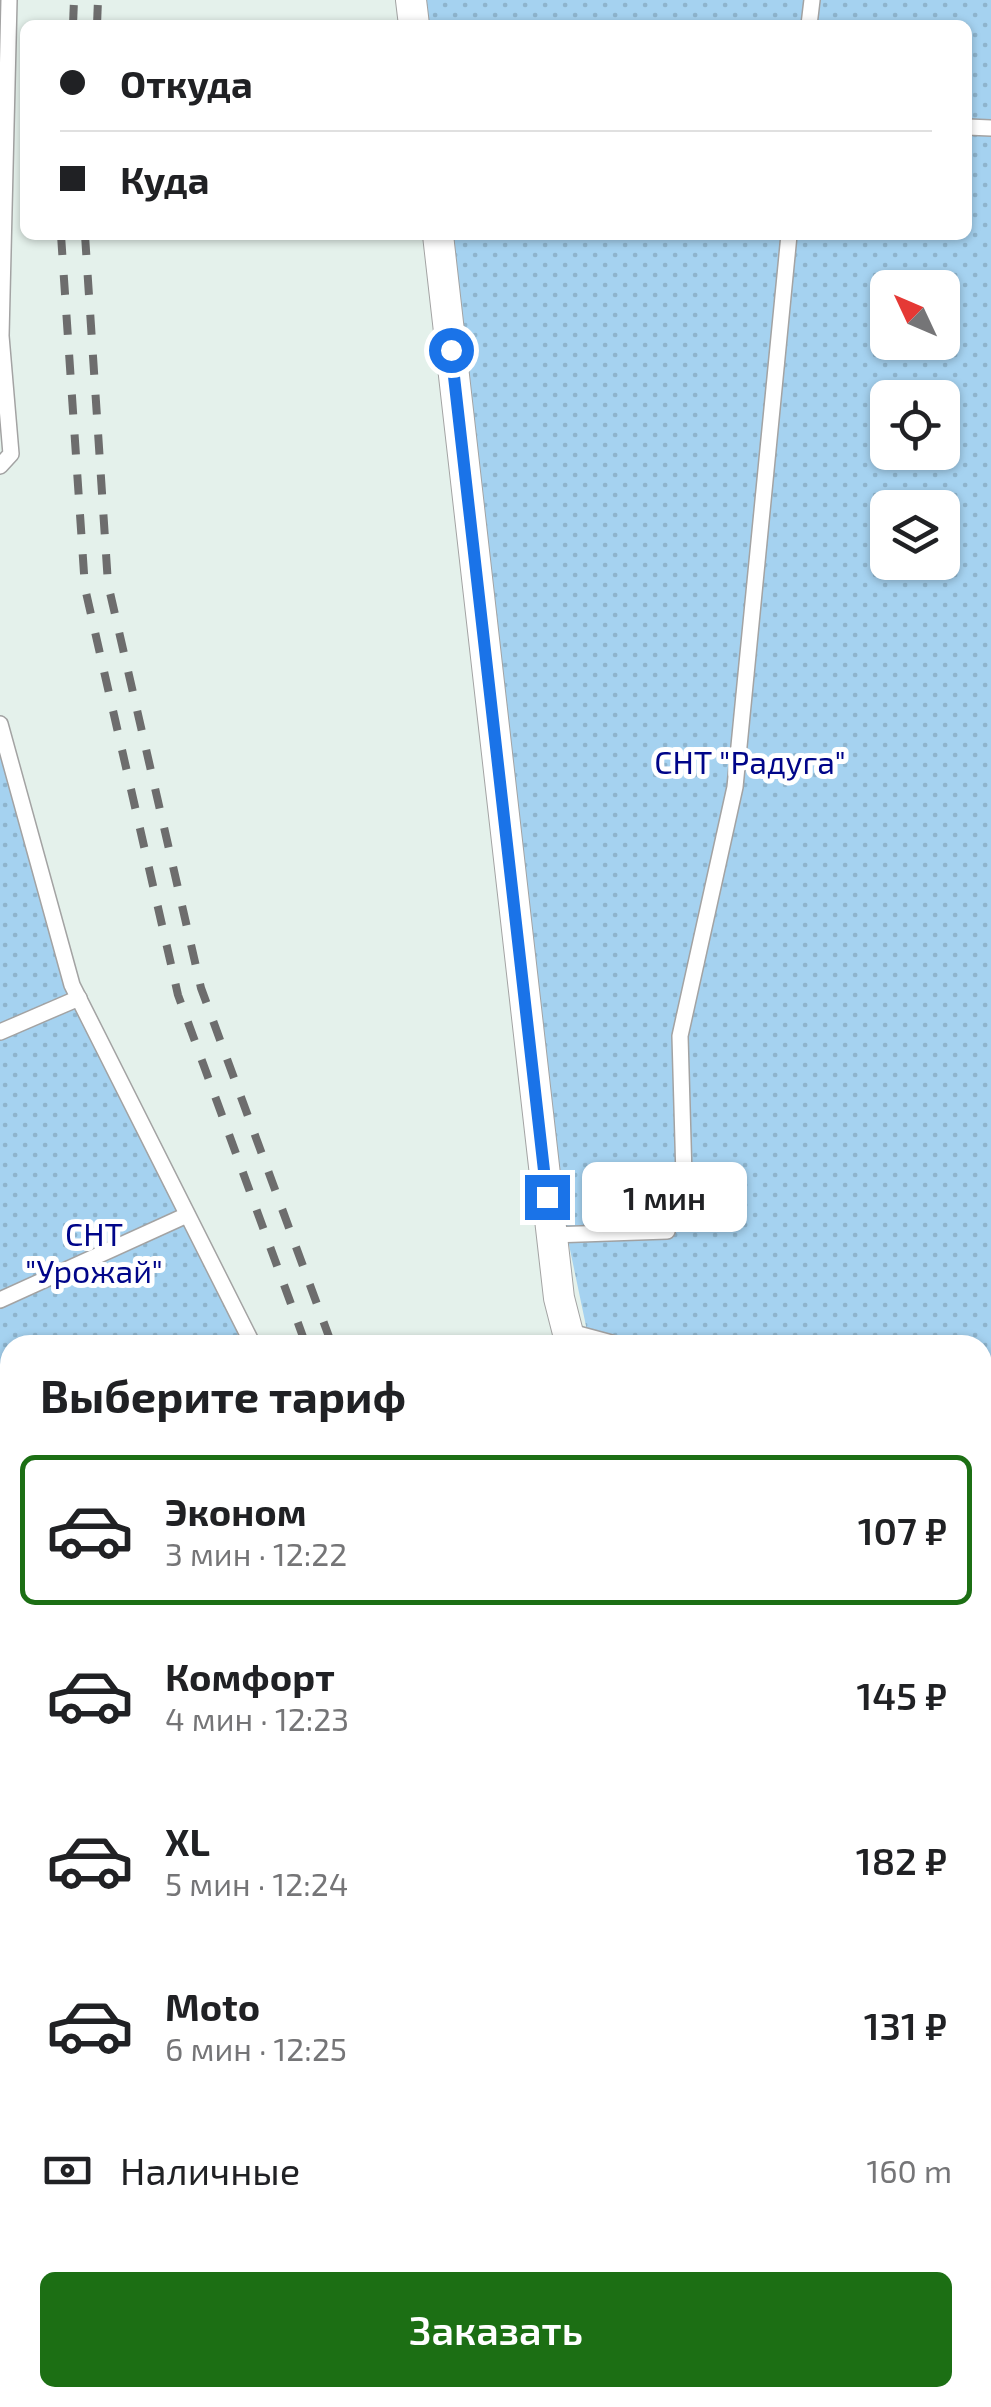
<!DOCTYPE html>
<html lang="ru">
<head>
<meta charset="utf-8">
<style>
	body { margin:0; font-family:"Exo 2",sans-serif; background:#f6f6f6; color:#202124; height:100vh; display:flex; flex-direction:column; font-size:38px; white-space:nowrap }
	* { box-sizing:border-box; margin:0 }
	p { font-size:32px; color:#757577 }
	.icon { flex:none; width:55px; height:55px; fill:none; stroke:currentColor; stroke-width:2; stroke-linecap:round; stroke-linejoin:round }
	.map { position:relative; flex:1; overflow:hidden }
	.panel { position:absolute; left:0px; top:1335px; width:992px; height:1072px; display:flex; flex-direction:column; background:#fff; border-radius:30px 30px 0 0; box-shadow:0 2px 8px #0004 }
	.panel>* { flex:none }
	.hud { position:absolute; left:20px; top:20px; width:952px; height:220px; border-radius:15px; box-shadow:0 2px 8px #0004; display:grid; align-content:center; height:220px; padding:0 40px; background:#fff }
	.needle { width:65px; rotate:314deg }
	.controls { position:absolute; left:870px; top:270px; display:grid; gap:20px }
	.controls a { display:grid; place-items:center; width:90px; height:90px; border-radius:15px; background:#fff; box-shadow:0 2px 8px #0004; font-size:50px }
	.end { position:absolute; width:45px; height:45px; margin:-22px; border:12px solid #1a73e8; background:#fff; box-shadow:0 0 0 5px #fff }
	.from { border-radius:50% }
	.bubble { position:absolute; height:70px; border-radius:15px; background:#fff; box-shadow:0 2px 8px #0004; font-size:32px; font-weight:600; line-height:70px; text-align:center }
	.hud b { display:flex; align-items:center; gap:35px; height:95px; font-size:38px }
	.hud b+b { border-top:2px solid #e0e0e0 }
	.hud i { width:25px; height:25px; background:#202124 }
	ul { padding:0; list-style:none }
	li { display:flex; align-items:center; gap:30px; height:150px; margin:0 20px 15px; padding:0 20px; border:5px solid transparent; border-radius:15px }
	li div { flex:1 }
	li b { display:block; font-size:38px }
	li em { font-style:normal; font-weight:600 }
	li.selected { border-color:#1c6f14 }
	li>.icon { width:90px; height:90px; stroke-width:1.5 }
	h2 { padding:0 40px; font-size:45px; line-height:120px }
	.pay { display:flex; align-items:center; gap:25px; height:110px; padding:0 40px; font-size:38px }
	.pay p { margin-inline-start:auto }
	.cta { display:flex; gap:20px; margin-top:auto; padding:20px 40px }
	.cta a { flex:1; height:115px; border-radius:15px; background:#1c6f14; color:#fff; font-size:40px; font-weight:600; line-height:115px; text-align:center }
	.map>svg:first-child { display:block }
	.garden { fill:url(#garden-dots); fill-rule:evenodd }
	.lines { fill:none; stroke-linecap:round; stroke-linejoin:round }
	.service-casing { stroke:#a3a3a3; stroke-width:18 }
	.minor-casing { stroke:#a3a3a3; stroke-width:32 }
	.service { stroke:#fff; stroke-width:15 }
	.minor { stroke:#fff; stroke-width:30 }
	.rail { stroke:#6d6d6d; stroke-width:8; stroke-dasharray:20 20; stroke-linecap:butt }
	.route { stroke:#1a73e8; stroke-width:12 }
	.labels { text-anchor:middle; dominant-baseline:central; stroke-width:10; stroke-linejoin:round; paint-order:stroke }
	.park-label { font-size:32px; fill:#000589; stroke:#fff }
</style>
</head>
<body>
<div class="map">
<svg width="991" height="2407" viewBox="0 0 991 2407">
	<defs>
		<pattern id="garden-dots" width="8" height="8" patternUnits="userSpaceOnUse" patternTransform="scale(2.5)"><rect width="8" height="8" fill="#a5d2f0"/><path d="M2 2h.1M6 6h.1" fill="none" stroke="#8eb4cd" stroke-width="1.8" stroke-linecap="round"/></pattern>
	</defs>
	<rect width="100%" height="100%" fill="#e4f1eb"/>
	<g class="garden">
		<path d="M426,0H991V1992L982,1981V1345H590L564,1221L446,235H968V25H428ZM888,288H942V342H888ZM888,398H942V452H888ZM888,508H942V562H888Z"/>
		<polygon points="0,724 72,985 243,1345 10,1345 10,2398 806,2398 817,2407 0,2407"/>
	</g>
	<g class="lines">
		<g class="service-casing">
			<g id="service">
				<polyline points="809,25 812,0"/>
				<polyline points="968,127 991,128"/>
				<polyline points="0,466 11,454 1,336 9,0"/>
				<polyline points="0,724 72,985 253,1345"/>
				<polyline points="0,1032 79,998"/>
				<polyline points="552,1235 667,1231 684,1177 680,1036 735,787 789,235"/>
				<polyline points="0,1300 187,1215"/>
				<polyline points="567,1331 619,1345"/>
				<polyline points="982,1403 991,1400"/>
				<polyline points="0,1577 10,1572"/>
				<polyline points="982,1788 991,1786"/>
				<polyline points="0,1847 10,1843"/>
				<polyline points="0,2117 10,2112"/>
				<polyline points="806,2398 814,2407"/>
				<polyline points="60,2407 63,2398"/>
			</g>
		</g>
		<g class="minor-casing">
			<g id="minor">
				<polyline points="411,0 414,25"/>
				<polyline points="438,235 559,1298 571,1345"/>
				<polyline points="982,2090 991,2100"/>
			</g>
		</g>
		<use href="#service" class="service"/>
		<use href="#minor" class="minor"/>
		<g class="rail">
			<polyline points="73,25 74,0"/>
			<polyline points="97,25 98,0"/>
			<polyline points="61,235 85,588 178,995 306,1345"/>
			<polyline points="85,235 108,584 201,988 332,1345"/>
			<polyline points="982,2377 991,2389"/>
			<polyline points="968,2398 975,2407"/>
		</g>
	</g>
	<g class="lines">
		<polyline class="route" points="451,350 547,1197"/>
	</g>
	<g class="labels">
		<g class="park-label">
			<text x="750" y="761">СНТ "Радуга"</text>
			<text x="94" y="1233">СНТ<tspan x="94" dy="37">"Урожай"</tspan></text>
		</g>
	</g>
</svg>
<div class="controls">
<a><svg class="needle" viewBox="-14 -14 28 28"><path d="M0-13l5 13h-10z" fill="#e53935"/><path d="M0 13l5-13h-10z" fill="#757577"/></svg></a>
<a><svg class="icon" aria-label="locate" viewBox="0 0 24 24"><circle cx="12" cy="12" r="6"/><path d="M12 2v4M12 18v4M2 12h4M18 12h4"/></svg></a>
<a><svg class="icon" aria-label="layers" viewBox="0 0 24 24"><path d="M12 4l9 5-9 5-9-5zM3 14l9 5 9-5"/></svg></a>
</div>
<i class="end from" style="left:451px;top:350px"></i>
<i class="end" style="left:547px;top:1197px"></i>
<div class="bubble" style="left:582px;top:1162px;width:165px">1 мин</div>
<div class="hud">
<b><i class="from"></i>Откуда</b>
<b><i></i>Куда</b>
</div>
<section class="panel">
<h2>Выберите тариф</h2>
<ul>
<li class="selected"><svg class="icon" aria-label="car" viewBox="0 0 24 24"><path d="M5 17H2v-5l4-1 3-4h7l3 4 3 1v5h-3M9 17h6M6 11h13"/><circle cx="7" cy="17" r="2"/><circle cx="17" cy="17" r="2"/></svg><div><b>Эконом</b><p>3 мин · 12:22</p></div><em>107 ₽</em></li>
<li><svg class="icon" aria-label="car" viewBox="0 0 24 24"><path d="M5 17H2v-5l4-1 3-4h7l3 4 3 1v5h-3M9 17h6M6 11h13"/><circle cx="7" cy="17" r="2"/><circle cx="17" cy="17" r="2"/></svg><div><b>Комфорт</b><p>4 мин · 12:23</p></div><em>145 ₽</em></li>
<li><svg class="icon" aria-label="car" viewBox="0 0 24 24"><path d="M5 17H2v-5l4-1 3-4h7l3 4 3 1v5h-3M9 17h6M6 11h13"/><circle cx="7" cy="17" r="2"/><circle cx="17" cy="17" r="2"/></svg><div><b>XL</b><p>5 мин · 12:24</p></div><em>182 ₽</em></li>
<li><svg class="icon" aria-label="car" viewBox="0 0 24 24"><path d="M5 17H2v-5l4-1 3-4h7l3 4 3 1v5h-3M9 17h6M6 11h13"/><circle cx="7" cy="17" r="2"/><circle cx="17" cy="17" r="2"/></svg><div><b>Moto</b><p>6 мин · 12:25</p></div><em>131 ₽</em></li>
</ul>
<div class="pay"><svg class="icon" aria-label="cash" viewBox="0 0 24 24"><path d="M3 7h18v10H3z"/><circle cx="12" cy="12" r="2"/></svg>Наличные<p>160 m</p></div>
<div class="cta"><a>Заказать</a></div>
</section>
</div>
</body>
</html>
